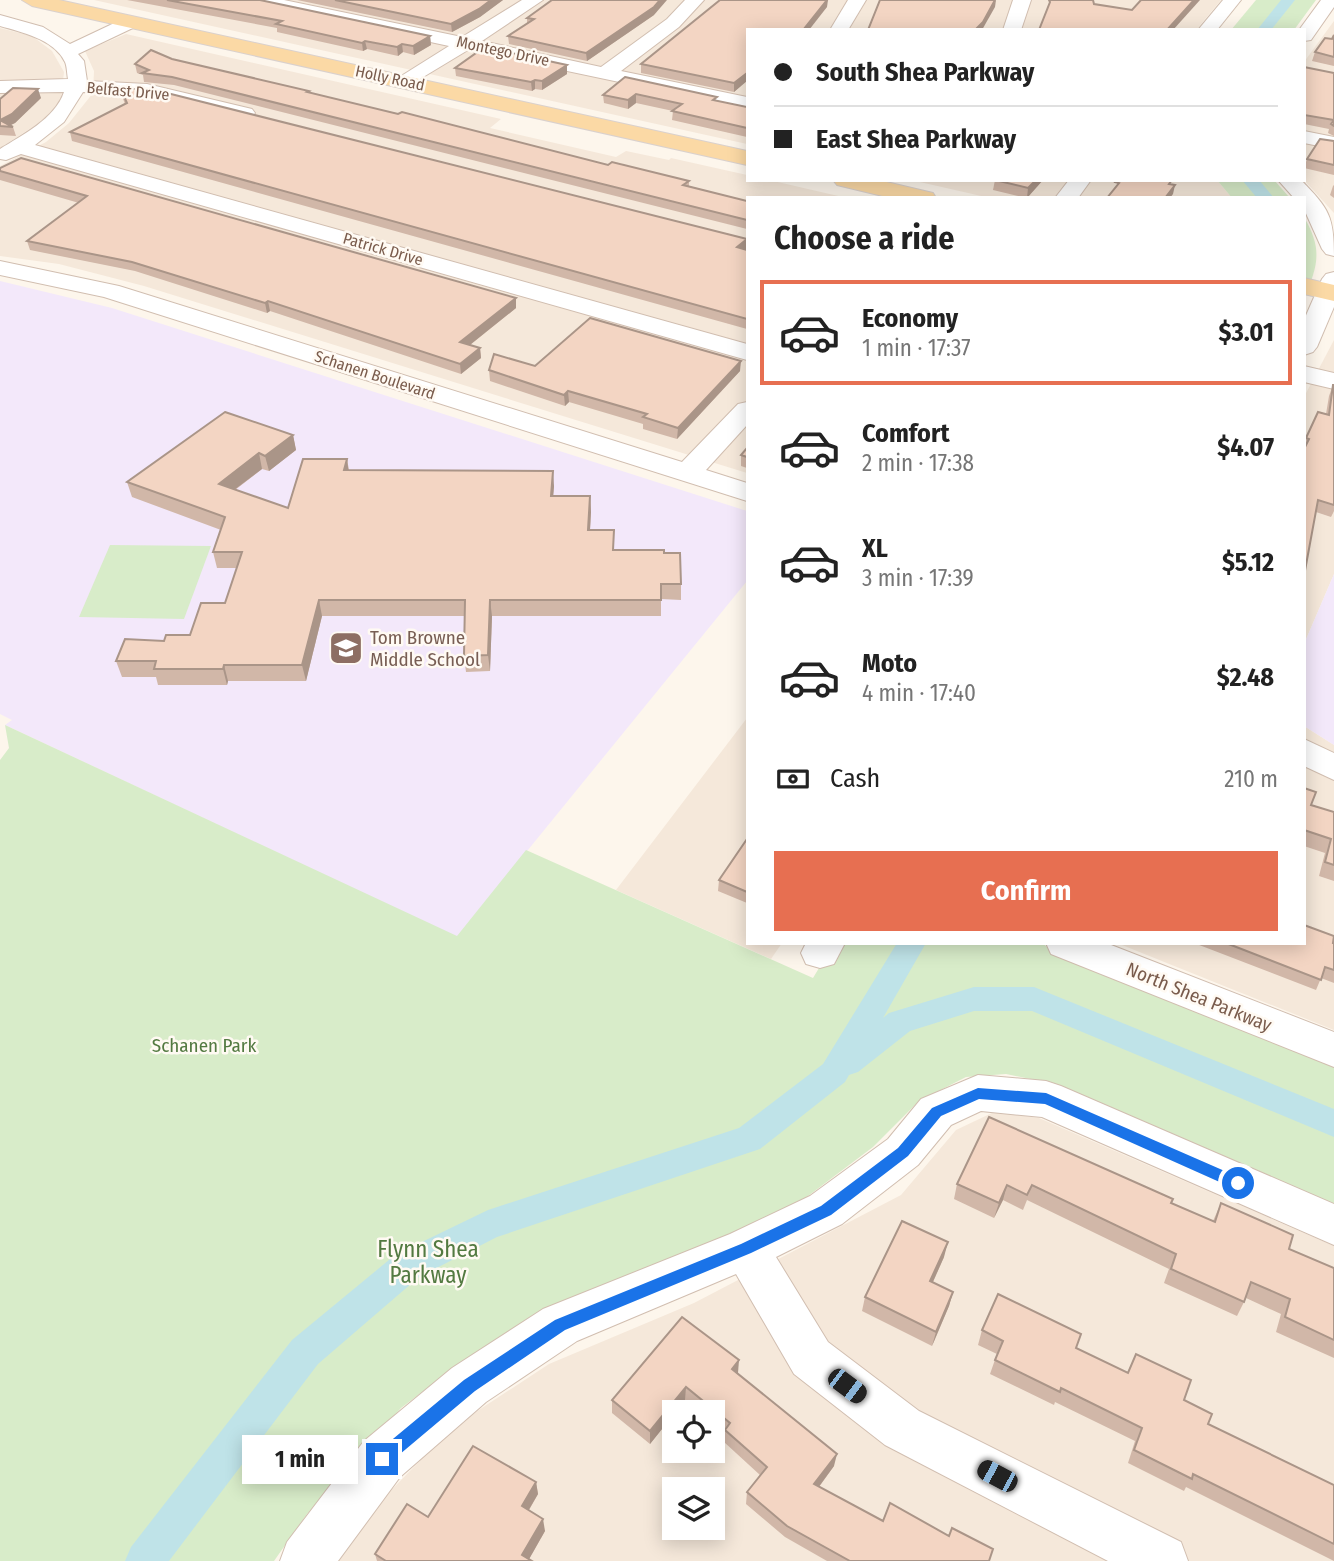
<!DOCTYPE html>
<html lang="en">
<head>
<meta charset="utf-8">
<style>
	body { margin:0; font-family:"Fira Sans Condensed",sans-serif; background:#f6f6f6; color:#222; height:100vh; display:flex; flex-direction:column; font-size:26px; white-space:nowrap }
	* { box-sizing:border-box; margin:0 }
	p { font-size:23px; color:#767676 }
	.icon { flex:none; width:38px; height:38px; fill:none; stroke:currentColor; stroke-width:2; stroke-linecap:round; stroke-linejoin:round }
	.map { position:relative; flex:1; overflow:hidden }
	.sheet { position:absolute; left:746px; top:196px; width:560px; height:749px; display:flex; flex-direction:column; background:#fff; border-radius:0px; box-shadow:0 4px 18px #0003 }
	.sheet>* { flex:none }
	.hud { position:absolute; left:746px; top:28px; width:560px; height:154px; border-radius:0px; box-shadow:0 4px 18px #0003; display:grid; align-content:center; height:154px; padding:0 28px; background:#fff }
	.buttons { position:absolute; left:662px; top:1400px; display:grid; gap:14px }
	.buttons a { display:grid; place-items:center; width:63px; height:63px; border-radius:0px; background:#fff; box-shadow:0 4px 18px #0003; font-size:35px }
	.end { position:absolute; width:32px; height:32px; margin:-16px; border:9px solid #1a73e8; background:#fff; box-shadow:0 0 0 4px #fff }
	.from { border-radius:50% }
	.bubble { position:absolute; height:49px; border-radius:0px; background:#fff; box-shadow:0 4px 18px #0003; font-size:23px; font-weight:700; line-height:49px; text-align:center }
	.car { position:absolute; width:21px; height:42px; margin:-21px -10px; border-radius:9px; box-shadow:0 0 5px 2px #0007; background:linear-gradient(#222 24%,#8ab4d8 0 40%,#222 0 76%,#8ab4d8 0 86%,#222 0) }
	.hud b { display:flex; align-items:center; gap:24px; height:66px; font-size:26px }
	.hud b+b { border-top:2px solid #e0e0e0 }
	.hud i { width:18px; height:18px; background:#222 }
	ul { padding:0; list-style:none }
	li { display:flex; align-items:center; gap:21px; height:105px; margin:0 14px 10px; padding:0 14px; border:4px solid transparent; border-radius:0px }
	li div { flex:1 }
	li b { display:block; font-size:26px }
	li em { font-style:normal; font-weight:700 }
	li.current { border-color:#e76f51 }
	li>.icon { width:63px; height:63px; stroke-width:1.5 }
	h2 { padding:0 28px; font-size:32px; line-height:84px }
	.pay { display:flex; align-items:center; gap:18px; height:77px; padding:0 28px; font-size:26px }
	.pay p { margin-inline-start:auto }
	.primary-button { display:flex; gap:14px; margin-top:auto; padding:14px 28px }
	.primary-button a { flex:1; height:80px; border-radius:0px; background:#e76f51; color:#fff; font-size:28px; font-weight:700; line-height:80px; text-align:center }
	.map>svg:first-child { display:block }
	.residential { fill:#f5e8da; fill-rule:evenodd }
	.education { fill:#f3e8fa }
	.green { fill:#d8ecc9 }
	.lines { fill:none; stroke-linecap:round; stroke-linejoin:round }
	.canal { fill:#bfe3e8; fill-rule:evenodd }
	.minor-casing { stroke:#d1beb0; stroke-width:2 }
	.major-casing { stroke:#dad1cd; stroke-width:2 }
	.minor { fill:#fff; fill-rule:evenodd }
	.major { fill:#fbd9a5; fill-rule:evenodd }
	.wall { fill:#d1b7a8 }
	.shaded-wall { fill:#aa9588 }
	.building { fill:#f3d5c3; stroke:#aa9588; stroke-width:2 }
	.route { fill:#1a73e8 }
	.labels { text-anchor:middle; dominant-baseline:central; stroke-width:5; stroke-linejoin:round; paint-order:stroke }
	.far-street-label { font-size:16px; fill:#7a5c4d; stroke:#fffaf3 }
	.education-label { font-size:19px; fill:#785e54; stroke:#fffaf3; text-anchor:start }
	.street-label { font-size:19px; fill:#7a5c4d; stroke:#fffaf3 }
	.park-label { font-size:19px; fill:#537a41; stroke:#fffaf3 }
	.near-park-label { font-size:23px; fill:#537a41; stroke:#fffaf3 }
</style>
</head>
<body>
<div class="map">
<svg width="1334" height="1561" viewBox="0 0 1334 1561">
	<rect width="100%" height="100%" fill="#fdf6ec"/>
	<g class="residential">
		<polygon points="94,0 1221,0 1196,30 747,30 747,144"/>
		<polygon points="1334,21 1334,213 1304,180 1304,62"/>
		<polygon points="0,28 32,36 52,51 64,72 61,100 45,119 0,148"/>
		<polygon points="126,34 501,119 490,128 616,157 626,151 669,160 671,158 747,175 747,180 769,180 847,198 747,198 747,473 144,286 59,264 0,256 0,166 46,142 69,123 93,93 94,71 85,51"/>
		<polygon points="911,180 1217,180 1232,198 990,198"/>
		<polygon points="1334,340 1334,574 1304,644 1304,397"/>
		<polygon points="747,718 747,943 782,943 771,959 616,890"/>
		<polygon points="1304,726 1334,745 1334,1030 1117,943 1304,943"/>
		<path d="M994,1112L1039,1118L1334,1246V1561H334L359,1523L453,1427L549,1364L694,1303L901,1195L956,1130ZM674,1412H712V1451H674ZM674,1489H712V1528H674Z"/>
	</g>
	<g class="education">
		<polygon points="0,281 112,308 747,511 747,581 457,937 5,725 12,720 0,714"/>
		<polygon points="1334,574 1334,745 1304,726 1304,644"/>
	</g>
	<g class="green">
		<polygon points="1256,0 1316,0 1294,30 1231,30"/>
		<polygon points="1217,180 1274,180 1290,198 1232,198"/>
		<path d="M1304,217C1323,250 1318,265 1304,299Z"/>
		<polygon points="110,545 211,546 184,619 79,617"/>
		<polygon points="5,725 457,936 526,850 813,978 834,943 1042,943 1051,950 1334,1063 1334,1205 1050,1083 1006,1074 966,1077 919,1101 873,1147 808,1196 747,1231 539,1315 463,1361 401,1408 307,1514 274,1561 0,1561 0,760 9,748"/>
	</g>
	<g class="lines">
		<g class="canal">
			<polygon points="1281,0 1295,0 1271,30 1257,30"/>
			<polygon points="1242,180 1259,180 1274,198 1257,198"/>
			<polygon points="897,943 926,943 883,1018 889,1013 974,987 1034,987 1334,1109 1334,1137 1032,1011 974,1011 910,1031 858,1072 849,1075 845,1082 760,1149 497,1237 419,1277 318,1364 169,1561 125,1561 131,1547 292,1340 395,1255 488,1210 739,1128 823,1064"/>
		</g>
		<g class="minor-casing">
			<g id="minor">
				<polygon points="250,0 284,0 462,37 522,0 543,0 482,41 601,67 667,19 685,0 704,0 679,27 621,71 747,97 747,109 468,50 405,88 398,86 395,82 398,78 449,46 259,5"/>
				<polygon points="848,0 866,0 848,30 830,30"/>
				<polygon points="1013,0 1031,0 1021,30 1003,30"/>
				<polygon points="1223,0 1241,0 1217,30 1198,30"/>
				<polygon points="1321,0 1334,0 1334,7 1311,40 1304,41 1304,30 1299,30"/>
				<path d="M0,15L43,27L70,44L125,18H137L140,22L137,26L78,54L84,61L87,81L147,84L252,109L255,113L252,117L245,119L147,96L83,92L64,122L35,145L747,344V360L21,154L6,160L0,159V149C22,135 55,119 64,92L0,93V81L68,79C67,74 67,66 65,62C54,39 21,32 0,26Z"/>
				<polygon points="1304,131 1334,137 1334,149 1304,143"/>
				<polygon points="1069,180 1091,180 1078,198 1055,198"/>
				<path d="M1278,180H1301C1329,209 1334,216 1334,256L1326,254L1322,249L1304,209V198H1294Z"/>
				<polygon points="0,261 119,286 682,462 738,404 747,402 747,425 706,470 747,483 747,501 104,297 0,275"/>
				<polygon points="1334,272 1334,307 1317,347 1313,352 1304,355 1304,320 1322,279 1326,274"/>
				<polygon points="1304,366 1334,373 1334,389 1304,382"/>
				<polygon points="1304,739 1334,753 1334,780 1304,766"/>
				<polygon points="806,943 845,943 834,964 820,968 806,964 801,953"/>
				<polygon points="1046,943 1106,943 1334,1032 1334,1067 1051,954"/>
				<polygon points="978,1075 1046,1081 1061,1086 1334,1204 1334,1245 1042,1117 981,1111 951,1125 918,1165 842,1224 776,1257 828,1342 919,1411 1181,1542 1188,1561 1108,1561 885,1445 794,1374 736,1274 577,1341 486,1402 400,1477 338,1561 280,1561 287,1542 364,1441 452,1368 543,1309 730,1234 810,1196 888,1139 921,1099"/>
			</g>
		</g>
		<g class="major-casing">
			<g id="major">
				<polygon points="22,0 59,0 747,151 747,165 32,6"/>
				<polygon points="833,180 878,180 933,193 936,198 891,198 837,185"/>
				<polygon points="1304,278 1334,285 1334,301 1304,294"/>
			</g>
		</g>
		<use href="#minor" class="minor"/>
		<use href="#major" class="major"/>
	</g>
	<g class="wall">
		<polygon points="127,0 260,0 430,36 431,45 414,55 403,52 398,56 367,49 363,51 277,32 277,28"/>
		<polygon points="297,0 503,0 480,17 452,32"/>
		<polygon points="827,7 734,92 641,73 641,64"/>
		<polygon points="654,15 587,61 509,44 508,36 527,24 527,18"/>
		<polygon points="1334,35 1334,66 1312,61 1315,52 1332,39"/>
		<polygon points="172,59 608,165 689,181 689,186 747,201 747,229 174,85 144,82 143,75 137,73 135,64"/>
		<polygon points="567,65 567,74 542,90 535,89 532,91 456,76 455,68"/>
		<polygon points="1304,68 1334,73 1334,136 1328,133 1329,129 1304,124"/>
		<polygon points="625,77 717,101 747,107 747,137 672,120 673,111 636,103 628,109 604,103 603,95"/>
		<polygon points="120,87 746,249 747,329 72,141 70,132 125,104 122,96"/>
		<polygon points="41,98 15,123 10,125 13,127 16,136 0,135 0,99"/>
		<polygon points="1334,141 1334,175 1304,168 1307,159"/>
		<polygon points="0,168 516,308 470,345 480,348 481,358 461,374 270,311 267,313 135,271 30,250 27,241 79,203 0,180"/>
		<polygon points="995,180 1043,180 1027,198 993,190"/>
		<polygon points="1334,185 1334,198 1330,195 1333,186"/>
		<polygon points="535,366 740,371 677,439 643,429 643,424 569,402 565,406 490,381 489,370"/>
		<polygon points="1333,385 1334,385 1334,511 1331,517 1316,512 1304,576 1304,443 1306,438 1326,414 1329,396"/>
		<polygon points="293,435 296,450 269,471 262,469 235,490 288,508 347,459 349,470 554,486 553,496 590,496 591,512 590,530 615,550 664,553 681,584 681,600 661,599 661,616 492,616 490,671 466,672 464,656 464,616 322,616 306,681 228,681 227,685 158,685 156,677 122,677 116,661 164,641 190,635 225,603 237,568 217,568 213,552 221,530 132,497 127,482"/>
		<polygon points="747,448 747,468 741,466 741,455"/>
		<polygon points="1304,788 1311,805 1334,812 1334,881 1319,876 1325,853 1304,846"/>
		<polygon points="747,839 747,903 718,891 719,880"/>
		<polygon points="1194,943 1334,943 1334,983 1321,978 1316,990"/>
		<polygon points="989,1117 1171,1203 1213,1221 1221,1203 1289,1249 1334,1268 1334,1358 1276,1332 1281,1314 1246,1298 1237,1316 1164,1283 1169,1269 1027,1200 1023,1210 1003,1200 994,1218 954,1199 957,1184"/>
		<polygon points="944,1257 933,1282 953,1292 949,1306 932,1346 862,1311 865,1297"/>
		<polygon points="982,1330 1076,1348 1127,1373 1136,1354 1208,1424 1334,1485 1334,1561 1186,1487 1184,1491 1128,1463 1135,1441 1055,1402 1054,1405 990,1374 997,1354 978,1345"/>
		<polygon points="738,1373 737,1374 834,1466 819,1487 883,1521 989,1561 827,1561 785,1537 746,1504 747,1492 760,1475 724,1442 725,1432 712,1422 712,1412 700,1412 685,1400 676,1412 674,1412 674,1414 650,1444 612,1413 612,1400"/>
		<polygon points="536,1482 538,1494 529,1510 545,1531 529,1559 532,1561 377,1561 375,1554 428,1517"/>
	</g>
	<g class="shaded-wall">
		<polygon points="491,0 503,0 480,17 452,32 451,24"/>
		<polygon points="660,0 667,0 654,15 587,61 586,53"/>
		<polygon points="823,0 828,0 827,7 809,30 803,30"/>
		<polygon points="996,0 995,7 982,30 975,30"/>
		<polygon points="1194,0 1200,0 1173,30 1167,30"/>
		<polygon points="430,36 431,45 414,55 413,46"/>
		<polygon points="365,41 367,49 363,51 362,43"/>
		<polygon points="402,44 403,52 398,56 397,47"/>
		<polygon points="567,65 567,74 542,90 542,81"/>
		<polygon points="747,73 747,81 734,92 734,83"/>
		<polygon points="535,80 535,89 532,91 531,82"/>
		<polygon points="38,89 41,98 15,123 7,127 0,120"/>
		<polygon points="636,94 636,103 628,109 628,100"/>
		<polygon points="1036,180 1043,180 1027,198 1028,188"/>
		<polygon points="1175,185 1173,194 1170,198 1165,198"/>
		<polygon points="747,239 746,249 737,257 737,247"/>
		<polygon points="516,298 516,308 461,352 460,342"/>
		<polygon points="268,301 270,311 267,313 265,303"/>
		<polygon points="480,348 481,358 461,374 460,364"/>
		<polygon points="741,361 740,371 677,439 678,428"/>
		<polygon points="568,391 569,402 565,406 564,395"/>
		<polygon points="293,435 296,450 269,471 265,456"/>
		<polygon points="259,453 262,469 222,499 219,484"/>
		<polygon points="347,459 349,475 344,470"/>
		<polygon points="553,471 554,486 552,512 551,496"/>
		<polygon points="590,496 591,512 589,546 588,530"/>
		<polygon points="319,600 322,616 306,681 302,665"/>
		<polygon points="490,600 492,616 490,671 488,655"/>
		<polygon points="224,665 228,681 227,685 223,669"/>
		<polygon points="1007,1185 1003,1200 994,1218 999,1203"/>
		<polygon points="948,1242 944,1257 927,1295 930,1281"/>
		<polygon points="953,1292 949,1306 932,1346 936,1332"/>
		<polygon points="739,1360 738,1373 731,1382 732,1369"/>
		<polygon points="686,1387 685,1400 676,1412 674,1412 674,1414 650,1444 650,1431"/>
		<polygon points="837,1454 834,1466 812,1496 814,1484"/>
		<polygon points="536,1482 538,1494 524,1518 522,1506"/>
		<polygon points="543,1519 545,1531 528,1561 522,1555"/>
	</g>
	<g class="building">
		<polygon points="167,0 260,0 430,36 413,46 402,44 397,47 365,41 362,43 276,24 282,21"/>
		<polygon points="335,0 491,0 479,9 451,24"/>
		<polygon points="552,0 660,0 654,7 586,53 508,36 534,19 527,18"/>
		<polygon points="720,0 827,0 803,30 747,30 747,73 734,83 641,64"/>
		<polygon points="880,0 995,0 983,22 975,30 868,30"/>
		<polygon points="1049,0 1093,0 1094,4 1132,10 1141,0 1194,0 1167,30 1039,30 1050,2"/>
		<polygon points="1334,35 1334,57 1315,52 1325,38 1332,39"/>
		<polygon points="488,48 567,65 542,81 535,80 531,82 455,68 479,51"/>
		<polygon points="151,50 172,59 309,91 307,92 398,114 402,112 608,165 612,162 689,181 683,185 747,201 747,220 172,77 142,73 149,70 135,64"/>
		<polygon points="1304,67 1334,73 1334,126 1331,124 1334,120 1304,115"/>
		<polygon points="625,77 717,97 713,100 747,107 747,128 672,111 682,104 636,94 628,100 603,95"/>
		<polygon points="120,87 171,94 747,239 737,247 747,250 747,319 70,132 127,103"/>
		<polygon points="13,88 38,89 12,114 0,120 13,127 0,126 0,99"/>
		<polygon points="1320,139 1334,141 1334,165 1307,159"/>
		<polygon points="21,158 516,298 460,342 480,348 460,364 268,301 265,303 132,262 27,241 87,196 0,171 0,168"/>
		<polygon points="995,180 1036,180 1028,188"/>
		<polygon points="1116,180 1172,180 1169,184 1175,185 1165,198 1107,198 1119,183 1115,182"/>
		<polygon points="590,318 741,361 678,428 643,417 647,414 568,391 564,395 489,370 494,354 535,366"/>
		<polygon points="1333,385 1334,385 1334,505 1318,500 1304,576 1304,449 1309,439 1306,438 1318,412 1329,415"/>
		<polygon points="225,412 293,435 265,456 259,453 219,484 288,508 303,459 347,459 344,470 553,471 551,496 590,496 588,530 614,530 613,550 664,550 664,553 680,553 681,584 661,584 661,600 490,600 488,655 464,656 465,600 319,600 302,665 224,665 223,669 154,669 156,661 116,661 125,639 164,641 166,635 190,635 201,603 225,603 242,552 213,552 225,517 127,482"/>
		<polygon points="747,448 747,457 741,455"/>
		<polygon points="1304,788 1316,792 1311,805 1334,812 1334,865 1325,862 1331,839 1304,830"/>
		<polygon points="747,839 747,892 719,880"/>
		<polygon points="1304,925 1334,936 1333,943 1334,943 1334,970 1325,967 1321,980 1226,943 1304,943"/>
		<polygon points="989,1117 1173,1199 1171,1203 1215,1222 1221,1203 1293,1235 1289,1249 1334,1268 1334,1340 1285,1317 1290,1299 1251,1282 1244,1302 1171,1269 1176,1254 1032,1185 1027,1195 1007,1185 999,1203 957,1184"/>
		<polygon points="902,1221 948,1242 930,1281 953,1292 936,1332 865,1297"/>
		<polygon points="998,1294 1081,1334 1076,1348 1128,1373 1136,1354 1191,1380 1184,1400 1212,1414 1208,1424 1334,1485 1334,1544 1193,1474 1192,1479 1134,1450 1142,1428 1061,1388 1060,1392 995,1360 1003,1341 982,1330"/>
		<polygon points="682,1317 739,1360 732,1369 837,1454 814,1484 883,1521 890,1503 949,1536 952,1528 993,1549 989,1561 850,1561 787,1526 747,1492 767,1467 725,1430 730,1423 686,1387 650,1431 612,1400"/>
		<polygon points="473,1446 536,1482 522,1506 543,1519 522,1555 532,1561 386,1561 375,1554 407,1504 428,1517"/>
	</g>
	<polygon class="route" points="978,1088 1046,1093 1243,1179 1245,1183 1238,1190 1233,1188 1045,1104 979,1099 941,1116 908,1156 831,1215 751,1253 565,1330 475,1391 387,1465 382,1467 376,1465 373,1459 376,1453 464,1380 555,1320 741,1244 821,1206 898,1148 932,1108"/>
	<defs>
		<g id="school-square" transform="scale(1.75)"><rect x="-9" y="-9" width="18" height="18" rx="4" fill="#8d6e63" stroke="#fffaf3"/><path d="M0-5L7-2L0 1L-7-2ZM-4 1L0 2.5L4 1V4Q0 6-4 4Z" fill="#fff"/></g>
	</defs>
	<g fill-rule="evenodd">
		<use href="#school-square" x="346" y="648"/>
	</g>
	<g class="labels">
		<g class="far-street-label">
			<text transform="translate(503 51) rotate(12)">Montego Drive</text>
			<text transform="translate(390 78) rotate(12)">Holly Road</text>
			<text transform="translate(128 91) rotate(5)">Belfast Drive</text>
			<text transform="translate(383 249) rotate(16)">Patrick Drive</text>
			<text transform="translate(375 375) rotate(18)">Schanen Boulevard</text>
		</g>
		<g class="education-label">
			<text x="370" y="637">Tom Browne<tspan x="370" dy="22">Middle School</tspan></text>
		</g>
		<g class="street-label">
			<text transform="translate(1199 997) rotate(22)">North Shea Parkway</text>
		</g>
		<g class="park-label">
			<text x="204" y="1045">Schanen Park</text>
		</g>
		<g class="near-park-label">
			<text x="428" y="1249">Flynn Shea<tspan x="428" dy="26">Parkway</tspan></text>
		</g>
	</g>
</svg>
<div class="buttons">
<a><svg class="icon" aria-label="locate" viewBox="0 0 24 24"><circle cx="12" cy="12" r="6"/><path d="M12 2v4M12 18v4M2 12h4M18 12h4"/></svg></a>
<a><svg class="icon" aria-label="layers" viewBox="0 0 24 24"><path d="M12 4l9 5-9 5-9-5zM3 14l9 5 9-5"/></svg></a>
</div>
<i class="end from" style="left:1238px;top:1183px"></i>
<i class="end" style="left:382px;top:1459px"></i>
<div class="bubble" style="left:242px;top:1435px;width:116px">1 min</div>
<i class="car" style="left:847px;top:1386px;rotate:127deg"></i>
<i class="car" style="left:997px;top:1476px;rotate:298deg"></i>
<div class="hud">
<b><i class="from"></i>South Shea Parkway</b>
<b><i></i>East Shea Parkway</b>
</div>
<section class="sheet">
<h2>Choose a ride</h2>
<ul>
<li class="current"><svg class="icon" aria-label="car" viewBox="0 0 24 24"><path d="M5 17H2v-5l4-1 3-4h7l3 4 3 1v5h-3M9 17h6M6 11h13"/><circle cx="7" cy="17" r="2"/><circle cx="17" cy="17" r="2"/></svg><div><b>Economy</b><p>1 min · 17:37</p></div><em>$3.01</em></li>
<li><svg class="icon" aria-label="car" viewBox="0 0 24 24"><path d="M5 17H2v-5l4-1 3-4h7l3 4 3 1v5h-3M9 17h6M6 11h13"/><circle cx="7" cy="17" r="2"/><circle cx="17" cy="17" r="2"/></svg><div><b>Comfort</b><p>2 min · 17:38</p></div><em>$4.07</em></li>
<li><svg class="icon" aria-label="car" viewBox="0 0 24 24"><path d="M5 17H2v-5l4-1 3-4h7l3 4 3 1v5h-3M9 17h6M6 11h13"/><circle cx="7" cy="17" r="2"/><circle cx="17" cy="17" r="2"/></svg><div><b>XL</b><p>3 min · 17:39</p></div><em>$5.12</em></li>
<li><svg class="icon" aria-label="car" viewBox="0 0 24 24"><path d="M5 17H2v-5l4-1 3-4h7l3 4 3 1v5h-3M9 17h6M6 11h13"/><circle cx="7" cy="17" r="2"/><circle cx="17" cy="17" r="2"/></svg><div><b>Moto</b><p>4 min · 17:40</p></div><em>$2.48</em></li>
</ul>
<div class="pay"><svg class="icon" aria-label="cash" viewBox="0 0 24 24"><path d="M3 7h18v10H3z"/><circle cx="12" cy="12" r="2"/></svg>Cash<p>210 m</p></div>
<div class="primary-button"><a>Confirm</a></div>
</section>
</div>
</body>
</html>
